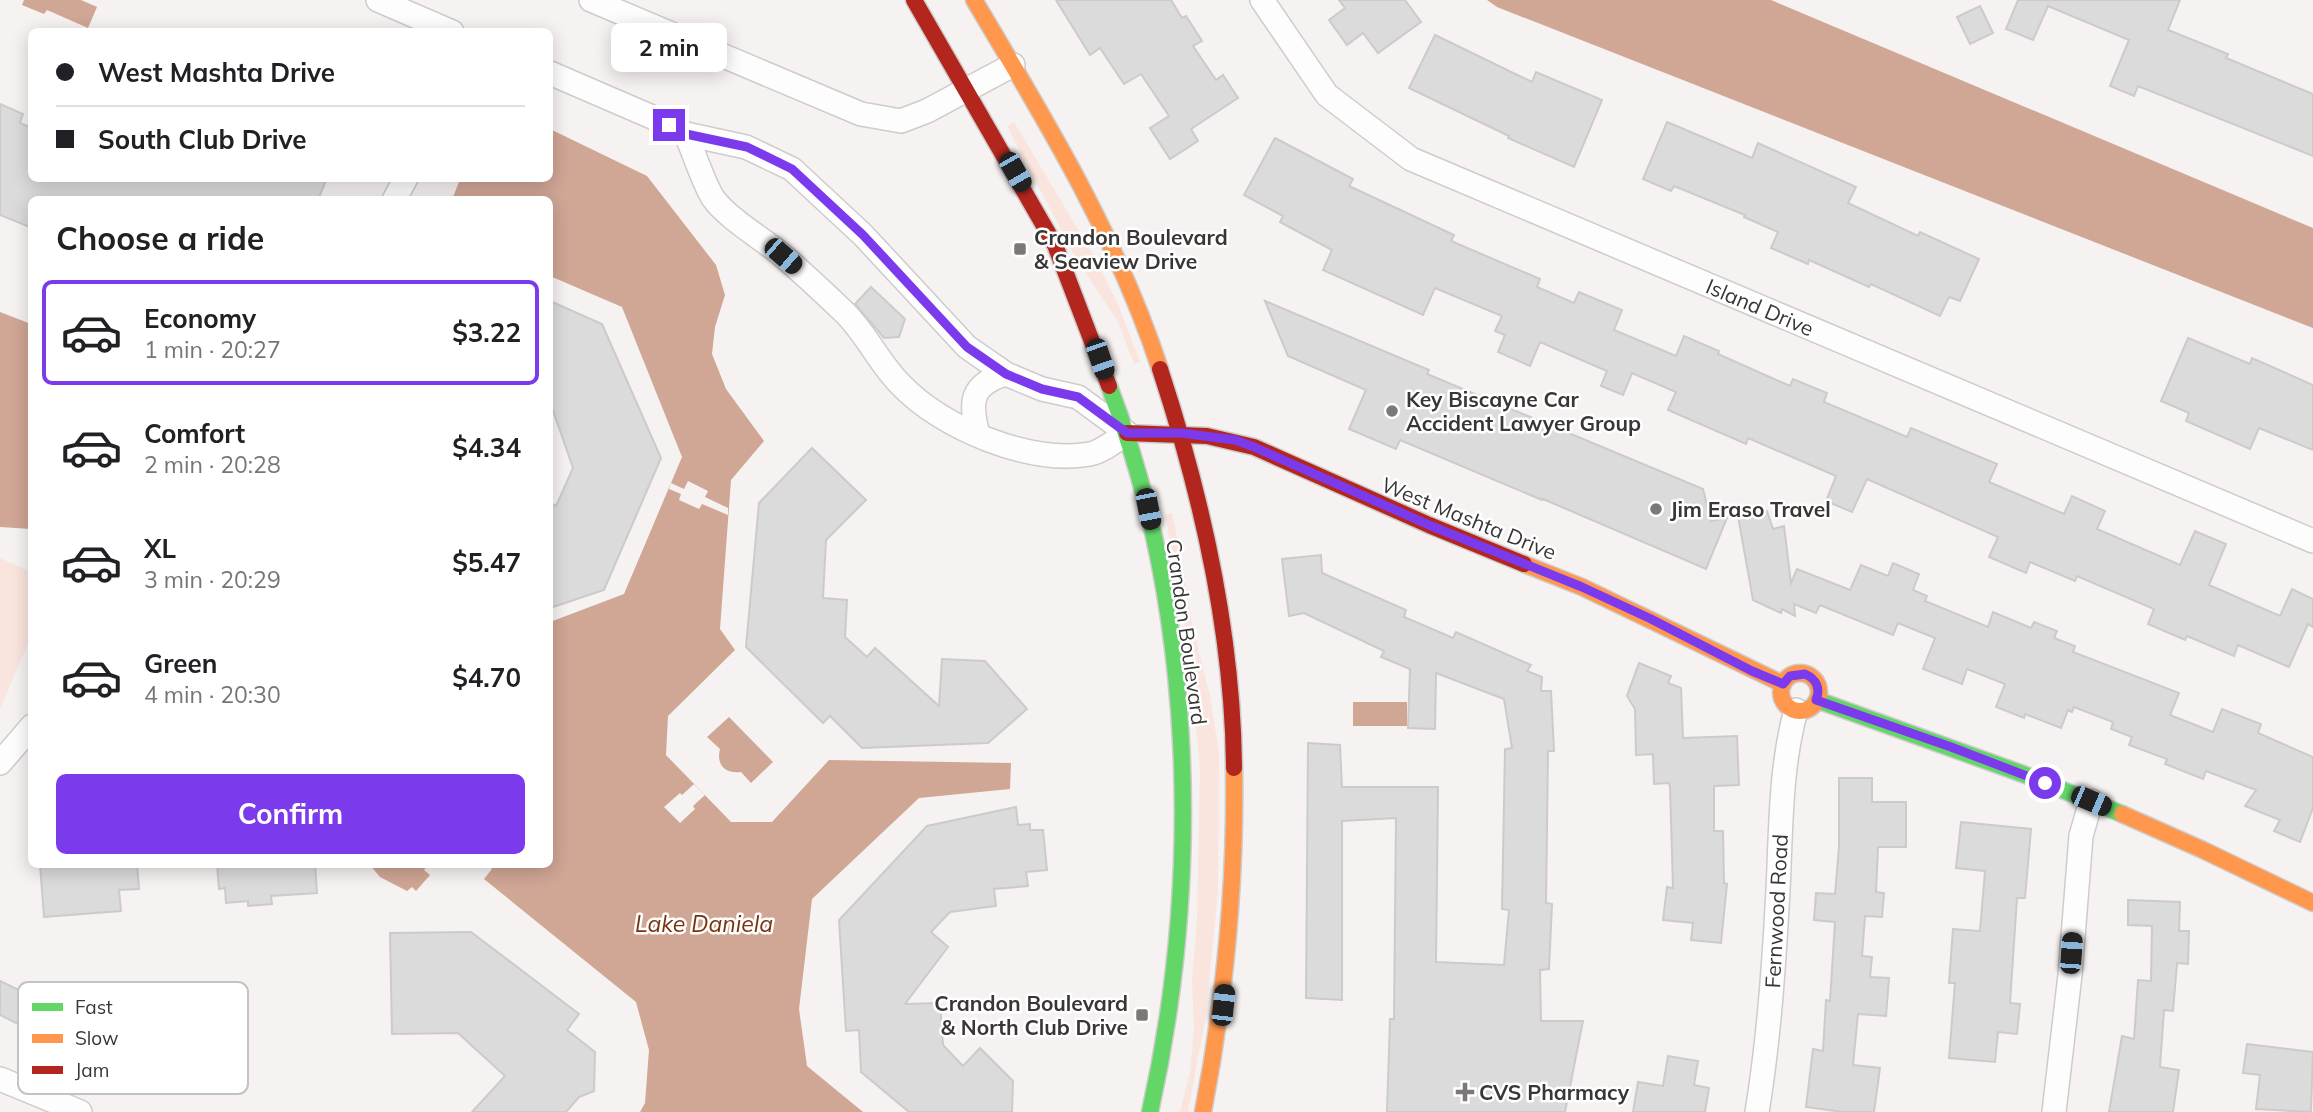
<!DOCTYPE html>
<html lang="en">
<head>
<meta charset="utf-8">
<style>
	body { margin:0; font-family:Mulish,sans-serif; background:#f2f2f2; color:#202124; height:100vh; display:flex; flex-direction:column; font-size:26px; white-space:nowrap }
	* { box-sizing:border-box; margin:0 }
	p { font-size:23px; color:#757577 }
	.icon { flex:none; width:38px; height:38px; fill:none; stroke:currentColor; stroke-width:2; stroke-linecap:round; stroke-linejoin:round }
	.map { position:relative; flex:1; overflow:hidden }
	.panel { position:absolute; left:28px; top:196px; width:525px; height:672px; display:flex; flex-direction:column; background:#fff; border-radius:10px; box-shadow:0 4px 18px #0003 }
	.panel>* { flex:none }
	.guide { position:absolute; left:28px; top:28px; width:525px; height:154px; border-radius:10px; box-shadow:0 4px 18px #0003; display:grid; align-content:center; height:154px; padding:0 28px; background:#fff }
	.end { position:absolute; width:32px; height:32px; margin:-16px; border:9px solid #7c3aed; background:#fff; box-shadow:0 0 0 4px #fff }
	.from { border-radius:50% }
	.bubble { position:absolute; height:49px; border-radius:10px; background:#fff; box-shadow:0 4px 18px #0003; font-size:23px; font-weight:700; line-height:49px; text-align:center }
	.car { position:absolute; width:21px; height:42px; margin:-21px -10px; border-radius:9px; box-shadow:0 0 5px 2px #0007; background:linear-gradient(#222 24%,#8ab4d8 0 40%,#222 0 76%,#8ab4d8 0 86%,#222 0) }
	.guide b { display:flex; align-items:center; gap:24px; height:66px; font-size:26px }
	.guide b+b { border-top:2px solid #e0e0e0 }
	.guide i { width:18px; height:18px; background:#202124 }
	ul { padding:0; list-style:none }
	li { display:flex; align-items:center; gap:21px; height:105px; margin:0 14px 10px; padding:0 14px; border:4px solid transparent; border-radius:10px }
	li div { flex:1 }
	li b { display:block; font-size:26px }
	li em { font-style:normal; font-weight:700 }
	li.active { border-color:#7c3aed }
	li>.icon { width:63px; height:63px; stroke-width:1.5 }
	h2 { padding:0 28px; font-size:32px; line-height:84px }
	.button { display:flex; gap:14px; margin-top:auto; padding:14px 28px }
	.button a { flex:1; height:80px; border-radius:10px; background:#7c3aed; color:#fff; font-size:28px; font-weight:700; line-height:80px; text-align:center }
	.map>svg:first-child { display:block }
	.green { fill:#f9e5dd }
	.water { fill:#d0a695 }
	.pier { fill:#f6f2f1 }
	.building { fill:#dcdbdb; stroke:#cccacb; stroke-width:2 }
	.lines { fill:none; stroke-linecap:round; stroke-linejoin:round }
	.street-casing { stroke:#ceccca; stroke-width:26 }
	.fast-casing { stroke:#ceccca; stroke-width:19 }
	.slow-casing { stroke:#ceccca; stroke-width:19 }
	.jam-casing { stroke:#ceccca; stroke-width:19 }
	.street { stroke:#fefdfd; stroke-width:23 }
	.fast { stroke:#63d668; stroke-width:16 }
	.slow { stroke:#ff974d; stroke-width:16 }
	.jam { stroke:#b3261e; stroke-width:16 }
	.route { stroke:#7c3aed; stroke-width:9 }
	.poi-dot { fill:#7b7877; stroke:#fff; stroke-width:2.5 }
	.labels { text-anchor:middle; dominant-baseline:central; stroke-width:5; stroke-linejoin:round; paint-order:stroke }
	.poi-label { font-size:21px; font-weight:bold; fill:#393736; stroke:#fff; text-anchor:start }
	.street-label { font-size:21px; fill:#393736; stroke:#fff }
	.water-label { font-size:23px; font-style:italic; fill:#79320e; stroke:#fff }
	.key { fill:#fff; stroke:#c4c3c3; stroke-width:2 }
	.key-label { font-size:19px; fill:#393736 }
</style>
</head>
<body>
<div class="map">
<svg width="2313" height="1112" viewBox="0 0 2313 1112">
	<rect width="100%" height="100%" fill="#f6f2f1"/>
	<g class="green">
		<polygon points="1014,122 1092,253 1118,304 1140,362 1134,364 1118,322 1075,257 1007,126"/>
		<polygon points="1172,513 1183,565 1192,624 1210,696 1219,753 1218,892 1205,1021 1188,1112 1180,1112 1190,1072 1194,1030 1192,981 1197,920 1200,771 1193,692 1184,621 1165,514"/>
		<polygon points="0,558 31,572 31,636 0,709"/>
	</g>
	<g class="water">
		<polygon points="24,0 81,0 97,7 88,28 47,10 44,14 22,5"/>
		<polygon points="1487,0 1771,0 2313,228 2313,328 1497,7"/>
		<polygon points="550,129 647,176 716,265 725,295 715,327 712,354 726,389 764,441 731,480 720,629 735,650 668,716 666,755 731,822 772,822 829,760 1011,763 1010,789 919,798 812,899 799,1009 807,1066 863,1112 640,1112 645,1103 649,1050 636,1002 484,879 492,869 487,865 550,864 550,622 624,594 682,457 622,307 550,276 550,200 452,200 460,179 550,178"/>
		<polygon points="0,312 31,324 31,529 0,527"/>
		<rect x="1353" y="702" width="54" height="24"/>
		<path d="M729,717L773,762L751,783L741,772C725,774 716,765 720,749L707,737Z"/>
		<polygon points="370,865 428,865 424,870 430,875 416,891 412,887 407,891 380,877"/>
	</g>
	<g class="pier">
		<polygon points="688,481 708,491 705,497 728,508 728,515 702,504 699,509 679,500 681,494 669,489 671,483 684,489"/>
		<polygon points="694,784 705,795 693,806 695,809 680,823 664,807 680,793 682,795"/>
	</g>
	<g class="building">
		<polygon points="1056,0 1171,0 1182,18 1186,16 1202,41 1193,46 1216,80 1223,75 1238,98 1191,129 1198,141 1170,159 1150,128 1169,116 1141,74 1124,84 1100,48 1090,55"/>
		<polygon points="1339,0 1405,0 1421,22 1378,53 1363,33 1347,45 1329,20 1345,8"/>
		<polygon points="2018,0 2180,0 2168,30 2228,54 2226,58 2313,94 2313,156 2138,86 2134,96 2110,86 2129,40 2048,6 2033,40 2006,29"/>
		<polygon points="1980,6 1993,33 1970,44 1957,17"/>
		<polygon points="1435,35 1532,82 1536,72 1602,100 1574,167 1508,138 1509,136 1409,88"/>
		<polygon points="0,104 23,114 20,123 32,128 32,178 327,178 318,200 32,200 32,228 0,215"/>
		<polygon points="1667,122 1752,158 1758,143 1856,187 1848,203 1918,236 1920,232 1979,259 1960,301 1949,297 1940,316 1871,284 1869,287 1809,260 1808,264 1771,248 1778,232 1744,217 1745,215 1674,186 1671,191 1643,179"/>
		<polygon points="1275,138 1353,179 1349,186 1454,235 1451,241 1540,279 1537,287 1574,303 1579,292 1622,310 1614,330 1676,356 1684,336 1719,351 1718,354 1790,386 1793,379 1827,393 1824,402 1907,437 1911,428 1997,464 1989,482 2064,514 2072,496 2105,511 2097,529 2180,565 2195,531 2226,544 2209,585 2280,616 2292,589 2313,599 2313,627 2308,624 2289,667 2238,645 2234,656 2187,636 2185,640 2148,624 2154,609 2077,576 2075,581 2030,562 2026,573 1989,557 1998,537 1867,479 1852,512 1826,501 1836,476 1748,438 1746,444 1668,410 1676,392 1632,373 1623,395 1601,386 1607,371 1540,342 1530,366 1498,352 1505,335 1495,331 1502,316 1435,288 1423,315 1323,270 1332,250 1280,222 1283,216 1244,195"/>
		<polygon points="871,287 905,319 899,337 884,338 855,304"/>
		<polygon points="550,301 602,324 661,458 604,590 550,608 550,503 556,506 573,468 550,402"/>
		<polygon points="1265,301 1429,370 1427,374 1703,489 1711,521 1727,518 1706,569 1543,499 1542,500 1400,440 1396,449 1349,429 1366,390 1288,356"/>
		<polygon points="2188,338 2250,364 2252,358 2313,385 2313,450 2259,428 2250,449 2186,421 2189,413 2161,401"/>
		<polygon points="812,448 866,500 826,540 823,598 847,600 845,637 867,657 875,648 939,706 942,659 985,661 1027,709 988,743 862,748 830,716 823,723 746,647 759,503"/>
		<polygon points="1767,511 1773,529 1784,526 1791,583 1797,569 1850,590 1861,565 1888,576 1893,563 1919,574 1913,590 1927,596 1925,601 1988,627 1993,612 2031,628 2034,622 2057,631 2054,638 2075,646 2073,652 2179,693 2170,715 2213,732 2222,709 2261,724 2258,733 2313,757 2313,808 2300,842 2274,831 2280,820 2245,806 2256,790 2206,771 2203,779 2165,764 2167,759 2129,745 2132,737 2111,729 2113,722 2074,707 2072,712 2068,710 2061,728 2025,714 2024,718 1996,707 2005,684 1967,669 1962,684 1923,669 1935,638 1898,623 1893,635 1820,605 1816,613 1794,604 1795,616 1782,609 1781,613 1753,600 1738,516"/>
		<polygon points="1321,555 1322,573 1406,610 1404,617 1453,638 1456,632 1531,665 1527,671 1542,677 1541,691 1551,691 1554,751 1548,751 1546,903 1552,904 1549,969 1540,970 1541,1021 1583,1021 1565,1112 1387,1112 1390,1019 1394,1019 1396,818 1342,821 1342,1000 1306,998 1308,743 1340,745 1342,787 1438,787 1436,962 1504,965 1509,910 1502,909 1505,749 1512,748 1504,699 1436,673 1435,729 1408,728 1410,669 1381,657 1384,651 1304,613 1289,616 1282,559"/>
		<polygon points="1639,663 1671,676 1668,683 1681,688 1683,738 1737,736 1739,785 1714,786 1714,831 1723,831 1724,883 1727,884 1721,943 1691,940 1693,923 1663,920 1667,887 1673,888 1670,787 1669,783 1654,784 1653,754 1636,755 1635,709 1627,696"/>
		<polygon points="1839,778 1872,778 1872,802 1906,802 1906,847 1878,847 1876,892 1884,893 1882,917 1865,916 1862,956 1872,957 1870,977 1889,978 1886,1016 1858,1014 1857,1024 1853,1065 1880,1068 1874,1112 1843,1112 1806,1107 1813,1049 1823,1051 1826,1000 1830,1001 1835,922 1814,920 1816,893 1835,894 1839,847"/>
		<polygon points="1016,807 1018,825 1030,824 1030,830 1043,830 1047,870 1026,872 1028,886 994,889 996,906 950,912 931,932 948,947 905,1004 940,1003 943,1045 963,1066 980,1048 1013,1081 1012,1112 909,1112 861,1072 859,1030 846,1031 839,920 927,826"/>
		<polygon points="1961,822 2031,829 2025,898 2017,898 2010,1003 2020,1004 2017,1034 1998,1032 1995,1062 1949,1058 1955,983 1949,983 1953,929 1980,931 1985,871 1956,868"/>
		<polygon points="40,864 137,864 139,889 119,890 121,911 44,917"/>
		<polygon points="217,864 315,864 317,893 271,896 272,904 248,906 248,901 226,903 225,888 219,889"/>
		<polygon points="2128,900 2180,902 2179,931 2189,931 2188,964 2177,963 2173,1011 2164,1010 2160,1067 2179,1070 2173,1112 2109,1112 2122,1036 2134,1039 2138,980 2151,981 2152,926 2128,925"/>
		<polygon points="471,932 579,1014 567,1030 595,1052 594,1091 579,1097 566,1112 472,1112 505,1076 458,1033 392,1034 390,933"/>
		<polygon points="0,981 50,1005 36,1033 0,1015"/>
		<polygon points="2247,1044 2313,1052 2311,1112 2256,1109 2260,1075 2243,1073"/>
		<polygon points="1668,1056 1698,1061 1694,1085 1709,1088 1705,1112 1633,1112 1638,1082 1663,1086"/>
	</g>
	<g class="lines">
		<g class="street-casing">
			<g id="street">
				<polyline points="378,0 452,32"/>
				<polyline points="591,0 861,114 901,121 927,111 1013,65"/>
				<polyline points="1262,0 1327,95 1411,159 2313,541"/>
				<path d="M550,73L652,117L686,134L746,147L792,169L863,235L967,347L1006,374L1042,389L1078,397L1127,433C1116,440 1102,452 1090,454C1030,465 942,428 901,385C878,362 865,331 842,310C822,291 803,273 783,256C763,239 727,218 713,198C704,184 693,151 686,134"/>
				<polyline points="394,200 406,178"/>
				<path d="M978,434C969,402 971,384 1006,374"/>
				<polyline points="0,763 32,726"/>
				<polyline points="0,1079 80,1112"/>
				<path d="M1757,1112C1769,1039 1774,964 1778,890C1781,830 1780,768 1796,710"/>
				<polyline points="2054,1112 2070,975 2081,836 2091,801"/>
			</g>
		</g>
		<g class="fast-casing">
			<g id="fast">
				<path d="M1109,386C1195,610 1202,879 1150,1112"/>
				<polyline points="1817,700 2023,774 2122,814"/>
			</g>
		</g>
		<g class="slow-casing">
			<g id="slow">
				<path d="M974,0C1045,119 1117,237 1160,369"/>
				<polyline points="1524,564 1582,587 1783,684"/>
				<circle cx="1800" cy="692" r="19"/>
				<polyline points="2122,814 2203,850 2313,903"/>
				<path d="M1203,1112C1225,998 1236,884 1234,768"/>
			</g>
		</g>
		<g class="jam-casing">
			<g id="jam">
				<polyline points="914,0 1055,245 1109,386"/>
				<path d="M1160,369C1202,497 1233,634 1234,768"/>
				<polyline points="1127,433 1207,436 1254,447 1429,525 1524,564"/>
			</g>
		</g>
		<use href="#street" class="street"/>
		<use href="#fast" class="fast"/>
		<use href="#slow" class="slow"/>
		<use href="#jam" class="jam"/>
	</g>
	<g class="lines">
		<path class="route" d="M669,125L686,134L747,147L792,169L863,235L967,347L1006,374L1042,389L1078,397L1127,433H1181L1235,440L1254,447L1429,525L1582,587L1651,619L1752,671L1783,684L1790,676L1805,674C1816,679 1821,688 1816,700L1951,747L2045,783"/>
	</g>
	<g class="poi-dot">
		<rect x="1013" y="242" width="14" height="14" rx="3.5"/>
		<circle cx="1392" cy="411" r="7"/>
		<circle cx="1656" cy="509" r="7"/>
		<rect x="1135" y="1008" width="14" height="14" rx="3.5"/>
		<path d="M1461.5 1081.5h7v7h7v7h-7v7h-7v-7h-7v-7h7z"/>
	</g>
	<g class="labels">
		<g class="poi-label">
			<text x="1034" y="237">Crandon Boulevard<tspan x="1034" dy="24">&amp; Seaview Drive</tspan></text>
			<text x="1406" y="399">Key Biscayne Car<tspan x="1406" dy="24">Accident Lawyer Group</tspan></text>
			<text x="1670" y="509">Jim Eraso Travel</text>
			<text x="1128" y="1003" text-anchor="end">Crandon Boulevard<tspan x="1128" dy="24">&amp; North Club Drive</tspan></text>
			<text x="1479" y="1092">CVS Pharmacy</text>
		</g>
		<g class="street-label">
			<text transform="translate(1760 307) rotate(23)">Island Drive</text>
			<text transform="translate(1469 518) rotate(22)">West Mashta Drive</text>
			<text transform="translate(1187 632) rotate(82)">Crandon Boulevard</text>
			<text transform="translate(1776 911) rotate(-87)">Fernwood Road</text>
		</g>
		<g class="water-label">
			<text x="704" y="923">Lake Daniela</text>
		</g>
	</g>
	<rect x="18" y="982" width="230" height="112" rx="10" class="key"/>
	<rect x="32" y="1003" width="31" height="8" fill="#63d668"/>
	<rect x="32" y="1034" width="31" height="9" fill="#ff974d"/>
	<rect x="32" y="1066" width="31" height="8" fill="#b3261e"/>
	<g class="key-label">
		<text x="75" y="1014">Fast</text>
		<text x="75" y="1045">Slow</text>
		<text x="75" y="1077">Jam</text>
	</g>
</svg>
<i class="end from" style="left:2045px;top:783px"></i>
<i class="end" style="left:669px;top:125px"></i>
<div class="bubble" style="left:611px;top:23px;width:116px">2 min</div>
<i class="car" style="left:1015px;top:172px;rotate:150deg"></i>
<i class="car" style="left:783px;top:256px;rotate:131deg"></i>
<i class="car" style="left:1100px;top:359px;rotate:161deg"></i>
<i class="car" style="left:1148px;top:509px;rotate:169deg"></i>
<i class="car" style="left:2091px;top:801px;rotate:113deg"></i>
<i class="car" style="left:2071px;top:953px;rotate:4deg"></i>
<i class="car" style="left:1223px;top:1005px;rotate:6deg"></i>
<div class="guide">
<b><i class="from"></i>West Mashta Drive</b>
<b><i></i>South Club Drive</b>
</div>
<section class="panel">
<h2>Choose a ride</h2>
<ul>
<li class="active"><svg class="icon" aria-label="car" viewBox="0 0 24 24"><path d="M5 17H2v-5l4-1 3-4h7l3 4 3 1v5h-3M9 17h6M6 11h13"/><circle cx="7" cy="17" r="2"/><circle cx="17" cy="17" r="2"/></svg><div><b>Economy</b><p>1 min · 20:27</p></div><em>$3.22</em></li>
<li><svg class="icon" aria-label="car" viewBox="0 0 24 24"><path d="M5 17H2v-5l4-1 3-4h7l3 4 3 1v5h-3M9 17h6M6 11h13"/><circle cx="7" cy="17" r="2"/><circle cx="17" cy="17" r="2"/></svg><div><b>Comfort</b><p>2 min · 20:28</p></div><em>$4.34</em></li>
<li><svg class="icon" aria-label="car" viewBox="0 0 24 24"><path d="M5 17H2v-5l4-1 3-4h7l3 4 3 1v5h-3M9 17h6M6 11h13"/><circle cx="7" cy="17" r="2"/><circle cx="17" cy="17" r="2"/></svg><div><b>XL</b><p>3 min · 20:29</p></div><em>$5.47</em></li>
<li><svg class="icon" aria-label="car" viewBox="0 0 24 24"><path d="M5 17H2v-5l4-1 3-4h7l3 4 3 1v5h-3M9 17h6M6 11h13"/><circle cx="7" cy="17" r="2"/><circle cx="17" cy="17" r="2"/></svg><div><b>Green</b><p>4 min · 20:30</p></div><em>$4.70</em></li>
</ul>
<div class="button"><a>Confirm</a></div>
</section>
</div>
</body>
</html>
